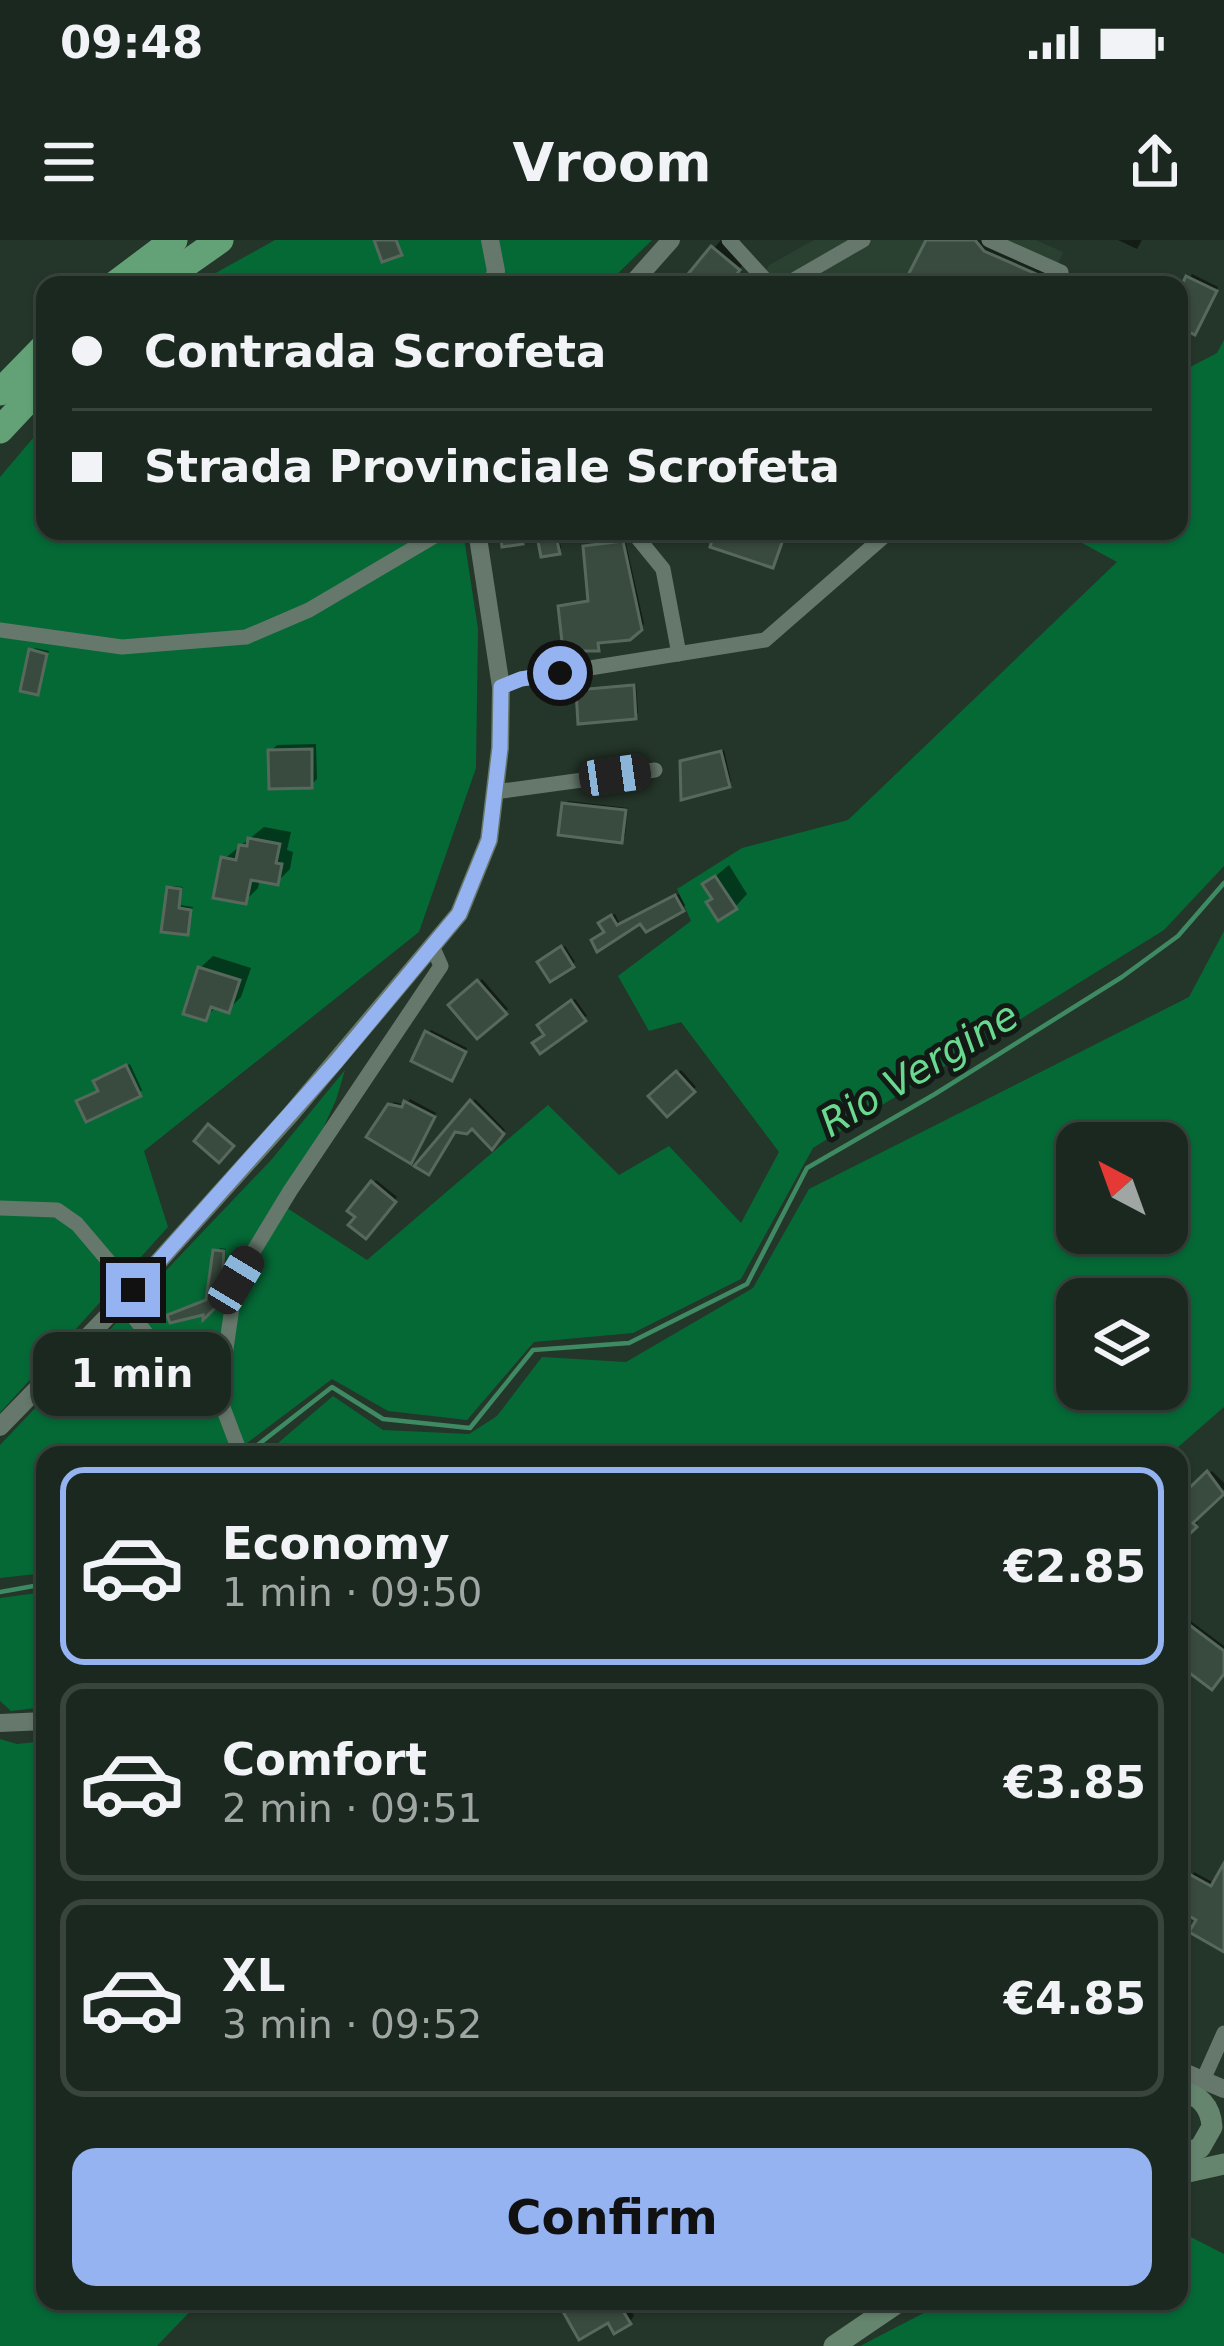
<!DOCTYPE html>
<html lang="en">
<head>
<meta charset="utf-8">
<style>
	body { margin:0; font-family:"DejaVu Sans",sans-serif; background:#28342c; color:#f1f3f6; height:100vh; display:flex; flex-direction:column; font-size:45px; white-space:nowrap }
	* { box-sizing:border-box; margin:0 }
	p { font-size:39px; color:#a0a6a4 }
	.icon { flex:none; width:66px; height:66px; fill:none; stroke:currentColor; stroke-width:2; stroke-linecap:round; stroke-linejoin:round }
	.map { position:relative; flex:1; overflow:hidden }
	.drawer { position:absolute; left:36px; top:1206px; width:1152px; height:864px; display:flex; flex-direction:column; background:#1b281f; border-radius:24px; box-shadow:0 3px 9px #0004,0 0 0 3px #39443d }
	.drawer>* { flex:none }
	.hud { position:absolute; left:36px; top:36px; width:1152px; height:264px; border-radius:24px; box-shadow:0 3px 9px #0004,0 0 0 3px #39443d; display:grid; align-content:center; height:264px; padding:0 36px; background:#1b281f }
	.needle { width:78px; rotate:319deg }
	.fabs { position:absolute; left:1056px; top:882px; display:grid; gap:24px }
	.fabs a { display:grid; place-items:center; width:132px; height:132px; border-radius:24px; background:#1b281f; box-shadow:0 3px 9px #0004,0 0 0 3px #39443d; font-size:60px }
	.end { position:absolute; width:54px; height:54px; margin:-27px; border:15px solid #95b2f1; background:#111; box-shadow:0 0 0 6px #111 }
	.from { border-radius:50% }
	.bubble { position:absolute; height:84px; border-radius:24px; background:#1b281f; box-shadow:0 3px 9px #0004,0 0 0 3px #39443d; font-size:39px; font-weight:700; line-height:84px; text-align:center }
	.car { position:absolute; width:36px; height:72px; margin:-36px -18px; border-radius:15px; box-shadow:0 0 9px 3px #0007; background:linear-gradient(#222 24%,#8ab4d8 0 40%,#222 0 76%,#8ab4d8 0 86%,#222 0) }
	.hud b { display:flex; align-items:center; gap:42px; height:114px; font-size:45px }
	.hud b+b { border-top:3px solid #39443d }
	.hud i { width:30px; height:30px; background:#f1f3f6 }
	ul { padding:21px 0 0; list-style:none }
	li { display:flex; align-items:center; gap:36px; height:198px; margin:0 24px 18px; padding:0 12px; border:6px solid #39443d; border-radius:24px }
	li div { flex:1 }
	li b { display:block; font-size:45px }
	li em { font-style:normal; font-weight:700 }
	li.active { border-color:#95b2f1 }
	li>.icon { width:108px; height:108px; stroke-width:1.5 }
	.button { display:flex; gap:24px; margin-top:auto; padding:24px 36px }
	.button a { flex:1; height:138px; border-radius:24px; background:#95b2f1; color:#111; font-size:48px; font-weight:700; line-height:138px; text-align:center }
	.status { display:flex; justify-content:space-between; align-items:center; height:84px; padding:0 60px; background:#1b281f; direction:ltr }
	.status svg { height:33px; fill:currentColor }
	header { display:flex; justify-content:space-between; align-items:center; height:156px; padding:0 36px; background:#1b281f; font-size:54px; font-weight:700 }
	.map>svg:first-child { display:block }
	.built { fill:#2a4131 }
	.forest { fill:#056936; fill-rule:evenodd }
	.shadow { fill:#0007 }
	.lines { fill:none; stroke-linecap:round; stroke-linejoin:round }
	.stream { stroke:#3e8a63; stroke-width:4.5 }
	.building { fill:#394a3e; stroke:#57695c; stroke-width:3 }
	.minor { stroke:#66786b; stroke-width:15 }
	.tertiary { stroke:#66786b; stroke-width:18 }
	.secondary { stroke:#65856e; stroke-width:21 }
	.motorway { stroke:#63a276; stroke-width:27 }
	.route { stroke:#95b2f1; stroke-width:15 }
	.labels { text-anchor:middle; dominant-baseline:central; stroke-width:10; stroke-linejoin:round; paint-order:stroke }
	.water-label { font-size:39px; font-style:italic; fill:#6ad990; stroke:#131a15 }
</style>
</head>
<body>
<div class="status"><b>09:48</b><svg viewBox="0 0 49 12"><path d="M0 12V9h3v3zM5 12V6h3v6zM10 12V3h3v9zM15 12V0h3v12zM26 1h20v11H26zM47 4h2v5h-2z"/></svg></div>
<header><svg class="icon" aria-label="menu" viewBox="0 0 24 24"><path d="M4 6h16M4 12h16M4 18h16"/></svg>Vroom<svg class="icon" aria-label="share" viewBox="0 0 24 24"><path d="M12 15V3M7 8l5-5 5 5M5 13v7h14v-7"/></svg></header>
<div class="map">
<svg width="1224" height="2106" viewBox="0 0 1224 2106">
	<rect width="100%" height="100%" fill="#243529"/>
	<polygon class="built" points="814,0 1036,0 1063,12 1055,33 1091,45 758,45 769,25"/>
	<g class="forest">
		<polygon points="275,0 652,0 606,45 194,45"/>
		<polygon points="1224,100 1224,626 1164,690 813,908 741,1039 633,1093 534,1102 467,1180 388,1171 332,1139 231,1215 45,1215 45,1333 0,1338 0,1205 272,919 345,830 336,860 287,968 367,1020 548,865 619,935 669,906 741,983 779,912 681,782 649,791 618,736 691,681 677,649 742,608 848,580 1117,322 1060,291 1179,291 1179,133 1217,113"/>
		<polygon points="45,184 45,291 463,291 478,389 476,528 419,692 144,911 168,987 0,1173 0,237"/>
		<path d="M1224,691V1167L1169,1215H264L333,1156L383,1190L469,1194L497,1176L542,1117L626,1122L753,1048L809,949L1189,757ZM1077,903H1167V993H1077ZM1167,1059V1149H1077V1059Z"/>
		<polygon points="45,1352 45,1467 11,1471 0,1461 0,1358"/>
		<polygon points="0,1499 17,1504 45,1501 45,2061 200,2061 157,2106 0,2106"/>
		<polygon points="1179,1991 1224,2014 1224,2106 860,2106 947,2061 1179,2061"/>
	</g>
	<g class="shadow">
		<polygon points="721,0 732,0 750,16 726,45 683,45"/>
		<polygon points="929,0 990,0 1055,32 1049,45 907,45"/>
		<polygon points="1118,0 1142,0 1137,9"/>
		<polygon points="1192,34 1218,47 1197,88 1179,84 1179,57"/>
		<polygon points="503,291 558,291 561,308 558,311 541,298 505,303"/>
		<polygon points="625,299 644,384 629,397 600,400 598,408 561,368 591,360 586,307"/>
		<polygon points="35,408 49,411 37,452 32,411"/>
		<polygon points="636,443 638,473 635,476 579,451"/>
		<polygon points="316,504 317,539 311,545 271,511 277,505"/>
		<polygon points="724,510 731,541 728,545 683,522"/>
		<polygon points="568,561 628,568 625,596 621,600 565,564"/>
		<polygon points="264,587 291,592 287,610 293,612 290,629 277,642 260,638 258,648 245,661 224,619"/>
		<polygon points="729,625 747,654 735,667 706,644"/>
		<polygon points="173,646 183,647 180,665 193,667 186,692 170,649"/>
		<polygon points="679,654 685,665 682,669 607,692 605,680 615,674 620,684"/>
		<polygon points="565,706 575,722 572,725 544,719"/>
		<polygon points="213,716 251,728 241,757 229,769 217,766 205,778 200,728"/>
		<polygon points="482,739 508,769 478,795 452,765"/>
		<polygon points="575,759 587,776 548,794 544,782"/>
		<polygon points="431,790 467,808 455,834 428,793"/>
		<polygon points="130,824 142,850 139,853 100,851 100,839"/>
		<polygon points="681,830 696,847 667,873 652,856"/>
		<polygon points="410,859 436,873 414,917 390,866 394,862 406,865"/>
		<polygon points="475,859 505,890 492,905 472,885 455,889 419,925"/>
		<polygon points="376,940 397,957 365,995 359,977 351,970"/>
		<polygon points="220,1008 226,1009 223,1056 207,1072"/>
		<polygon points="1212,1231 1224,1243 1224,1249 1194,1278 1198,1282 1179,1299 1179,1261"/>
		<polygon points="1180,1373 1224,1406 1224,1431 1179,1422"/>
		<polygon points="1224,1631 1224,1709 1200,1679 1179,1667 1179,1657 1194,1632 1216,1644"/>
		<polygon points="563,2061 626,2061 634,2076 629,2082 609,2079"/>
	</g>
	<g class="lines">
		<g class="stream">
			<polyline points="245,1215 332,1147 383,1179 470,1188 533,1110 629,1103 747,1044 807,928 935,854 1122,737 1178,696 1224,643"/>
			<polyline points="0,1352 45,1344"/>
		</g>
	</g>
	<g class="building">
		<polygon points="374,0 396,0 402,15 382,22"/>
		<polygon points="926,0 975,0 984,11 1050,40 1050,45 903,45"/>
		<polygon points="711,6 740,30 728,45 679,45"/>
		<polygon points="1186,36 1217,51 1195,95 1179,87 1179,50"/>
		<polygon points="500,291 521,291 523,304 502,307"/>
		<polygon points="536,291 555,291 560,314 541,317"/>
		<polygon points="715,291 776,291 785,294 773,328 710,307"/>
		<polygon points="623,301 642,390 630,400 598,403 599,411 563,411 558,366 588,361 583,306"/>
		<polygon points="29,409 47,414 38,455 20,451"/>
		<polygon points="634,445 636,479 578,484 576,450"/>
		<polygon points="312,509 312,548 269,549 268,510"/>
		<polygon points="721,511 730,547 681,560 680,521"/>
		<polygon points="562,563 626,570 622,603 558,595"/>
		<polygon points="248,598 280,604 276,623 282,624 278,645 251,640 246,664 213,658 221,617 236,620 239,605 247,606"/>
		<polygon points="715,636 737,669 718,681 706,662 712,659 702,644"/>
		<polygon points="167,647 181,649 179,668 191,670 188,695 161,692"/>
		<polygon points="675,655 684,671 646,692 640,684 597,712 591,700 604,692 598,683 611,675 617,685"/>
		<polygon points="561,706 574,727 550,742 537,722"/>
		<polygon points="198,727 240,740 229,773 211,767 206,781 183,774"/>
		<polygon points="477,740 507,774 477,799 448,765"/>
		<polygon points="571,760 586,781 540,814 532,803 544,795 537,785"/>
		<polygon points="425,791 466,812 452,841 411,821"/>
		<polygon points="126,825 141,856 86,882 76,861 98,851 93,841"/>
		<polygon points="676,831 695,852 667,877 648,856"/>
		<polygon points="470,860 504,894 492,910 472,889 467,894 455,892 429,935 414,926"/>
		<polygon points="404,861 435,877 411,924 366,897 388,864 402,867"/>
		<polygon points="208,884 234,906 219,923 194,901"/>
		<polygon points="371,941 396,962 366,999 348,985 355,977 347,971"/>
		<polygon points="213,1010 224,1011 221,1062 203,1080 203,1075 170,1083 167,1075 206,1060"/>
		<polygon points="207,1101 214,1106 213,1117 202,1130 191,1122"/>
		<polygon points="1207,1231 1224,1254 1193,1283 1197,1287 1179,1304 1179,1258"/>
		<polygon points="1179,1377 1224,1411 1224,1434 1212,1450 1179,1425"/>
		<polygon points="1224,1623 1224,1712 1189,1692 1196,1680 1179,1670 1179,1651 1189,1634 1211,1646"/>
		<polygon points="557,2061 617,2061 631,2084 614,2094 608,2083 579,2100"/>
	</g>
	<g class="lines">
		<g class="minor">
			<polyline points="729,0 770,45"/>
			<polyline points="989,0 1061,32 1062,45"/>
			<polyline points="785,45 863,0"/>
			<polyline points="632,291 663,329 679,414"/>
			<polyline points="0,390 122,407 246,397 309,370 443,291"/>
			<polyline points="501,447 521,439 765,400 890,291"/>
			<polyline points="495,552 655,530"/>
			<polyline points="0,968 57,970 77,984 133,1050"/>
			<polyline points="122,1061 168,1123 219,1157"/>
			<polyline points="241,1215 219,1157 236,1040 290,951 441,726 433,708"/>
			<polyline points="1203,1840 1224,1793"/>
		</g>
		<g class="tertiary">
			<polyline points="490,0 496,31 492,45"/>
			<polyline points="631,45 671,0"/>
			<polyline points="0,1187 133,1050 291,874 459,674 489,600 500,508 501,447 477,291"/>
			<polyline points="0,1483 45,1481"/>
			<polyline points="1179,1830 1224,1849"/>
		</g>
		<g class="secondary">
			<path d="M1179,1852C1199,1853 1211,1867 1212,1887L1200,1908L1179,1915"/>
			<polyline points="1179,1934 1224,1924"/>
			<polyline points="834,2106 900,2061"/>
		</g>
		<g class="motorway">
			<polyline points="114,45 174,0"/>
			<polyline points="156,45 220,0"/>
			<polyline points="0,152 45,106"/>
			<polyline points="0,190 45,142"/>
		</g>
	</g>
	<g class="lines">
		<polyline class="route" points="133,1050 336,822 459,674 489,600 500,508 501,447 521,439 560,433"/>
	</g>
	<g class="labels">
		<g class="water-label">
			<text transform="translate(919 829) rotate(-31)">Rio Vergine</text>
		</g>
	</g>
</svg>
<div class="fabs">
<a><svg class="needle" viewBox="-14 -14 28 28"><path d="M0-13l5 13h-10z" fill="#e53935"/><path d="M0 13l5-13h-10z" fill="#a0a6a4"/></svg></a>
<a><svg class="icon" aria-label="layers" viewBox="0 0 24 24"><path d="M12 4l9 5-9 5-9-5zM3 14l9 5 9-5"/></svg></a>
</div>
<i class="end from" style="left:560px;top:433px"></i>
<i class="end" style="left:133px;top:1050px"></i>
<div class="bubble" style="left:33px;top:1092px;width:198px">1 min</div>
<i class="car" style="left:615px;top:535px;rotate:82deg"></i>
<i class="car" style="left:236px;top:1040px;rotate:31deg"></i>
<div class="hud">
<b><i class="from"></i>Contrada Scrofeta</b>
<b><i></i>Strada Provinciale Scrofeta</b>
</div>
<section class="drawer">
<ul>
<li class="active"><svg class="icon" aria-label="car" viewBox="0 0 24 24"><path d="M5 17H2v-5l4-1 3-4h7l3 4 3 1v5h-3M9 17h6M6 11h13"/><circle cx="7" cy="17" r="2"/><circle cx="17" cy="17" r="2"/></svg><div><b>Economy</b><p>1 min · 09:50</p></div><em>€2.85</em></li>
<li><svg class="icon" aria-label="car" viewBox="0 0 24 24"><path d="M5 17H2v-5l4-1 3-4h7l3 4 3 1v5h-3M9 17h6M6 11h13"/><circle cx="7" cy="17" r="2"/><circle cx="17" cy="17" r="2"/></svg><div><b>Comfort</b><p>2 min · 09:51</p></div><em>€3.85</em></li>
<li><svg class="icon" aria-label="car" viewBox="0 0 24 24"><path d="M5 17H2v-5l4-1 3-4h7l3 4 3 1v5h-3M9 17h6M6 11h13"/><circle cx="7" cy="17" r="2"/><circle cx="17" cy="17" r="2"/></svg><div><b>XL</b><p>3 min · 09:52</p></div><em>€4.85</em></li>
</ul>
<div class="button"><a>Confirm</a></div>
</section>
</div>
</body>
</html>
